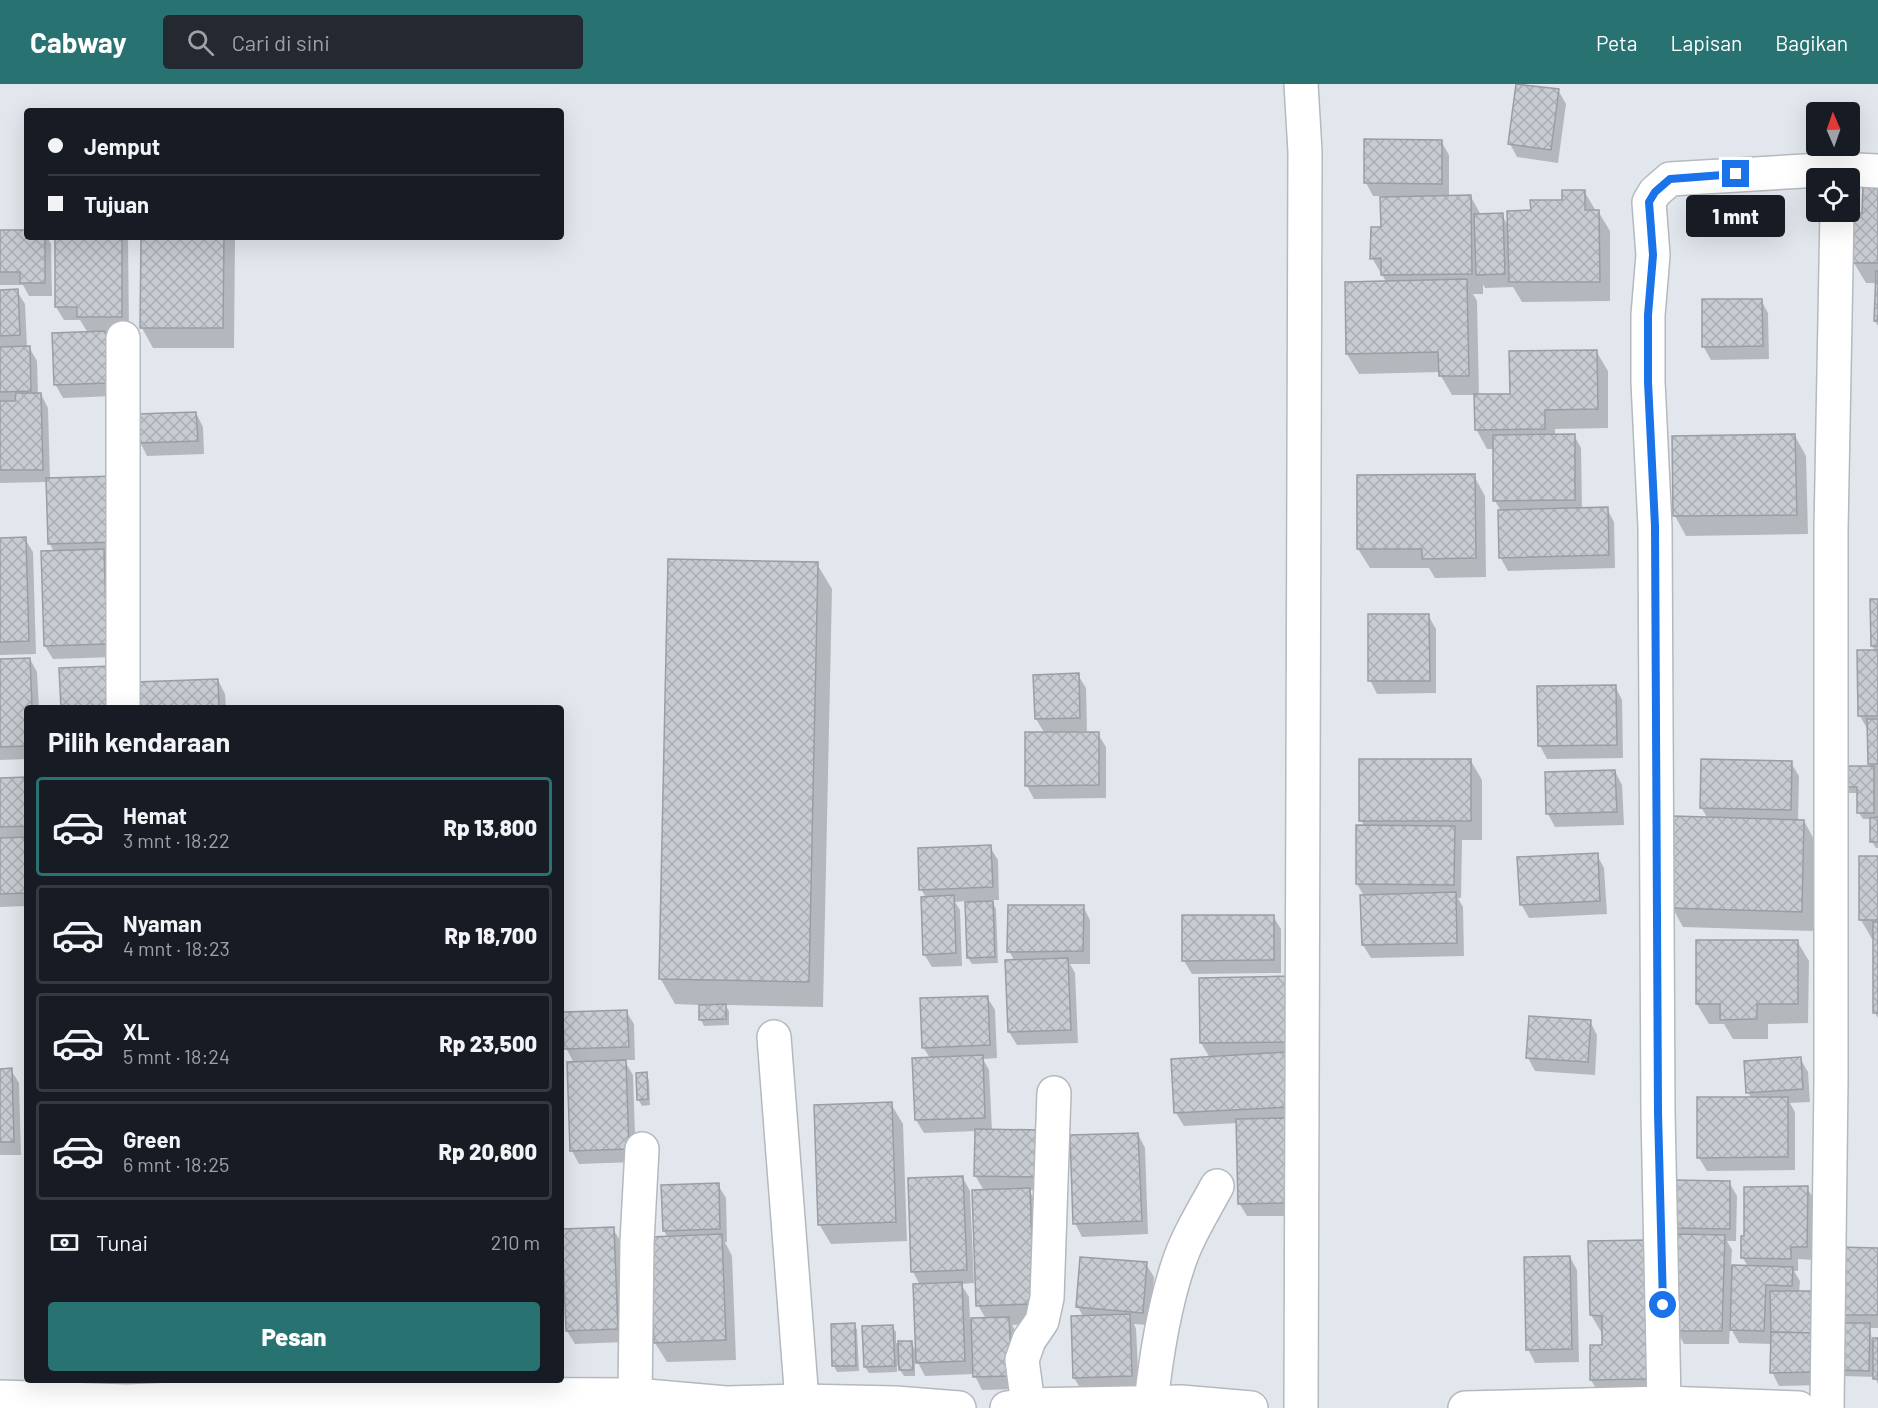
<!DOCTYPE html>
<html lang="id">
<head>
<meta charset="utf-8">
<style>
	body { margin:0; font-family:Barlow,sans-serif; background:#242831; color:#f1f3f6; height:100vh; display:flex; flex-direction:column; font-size:22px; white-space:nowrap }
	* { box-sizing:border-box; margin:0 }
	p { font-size:20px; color:#9ea1a6 }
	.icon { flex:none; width:33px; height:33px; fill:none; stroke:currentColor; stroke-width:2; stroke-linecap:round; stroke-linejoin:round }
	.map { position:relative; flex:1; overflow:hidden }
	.drawer { position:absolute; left:24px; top:621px; width:540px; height:678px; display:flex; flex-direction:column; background:#171b24; border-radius:6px; box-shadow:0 6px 24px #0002 }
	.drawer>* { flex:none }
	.top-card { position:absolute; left:24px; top:24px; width:540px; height:132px; border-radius:6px; box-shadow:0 6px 24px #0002; display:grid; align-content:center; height:132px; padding:0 24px; background:#171b24 }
	.needle { width:39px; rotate:358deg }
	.controls { position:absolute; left:1806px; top:18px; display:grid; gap:12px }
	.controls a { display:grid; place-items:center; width:54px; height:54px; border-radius:6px; background:#171b24; box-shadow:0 6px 24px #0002; font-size:30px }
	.end { position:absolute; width:27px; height:27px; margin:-14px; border:8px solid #1a73e8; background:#fff; box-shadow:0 0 0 3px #fff }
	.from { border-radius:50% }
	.bubble { position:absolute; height:42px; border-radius:6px; background:#171b24; box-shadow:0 6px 24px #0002; font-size:20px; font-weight:800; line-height:42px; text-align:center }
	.top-card b { display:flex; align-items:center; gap:21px; height:57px; font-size:22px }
	.top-card b+b { border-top:2px solid #363941 }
	.top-card i { width:15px; height:15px; background:#f1f3f6 }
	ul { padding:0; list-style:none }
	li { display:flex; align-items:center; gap:18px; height:99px; margin:0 12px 9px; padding:0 12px; border:3px solid #363941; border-radius:6px }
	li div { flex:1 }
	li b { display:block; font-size:22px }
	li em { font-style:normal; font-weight:800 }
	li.active { border-color:#287371 }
	li>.icon { width:54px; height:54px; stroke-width:1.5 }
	h2 { padding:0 24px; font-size:27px; line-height:72px }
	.pay { display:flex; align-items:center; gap:15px; height:66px; padding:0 24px; font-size:22px }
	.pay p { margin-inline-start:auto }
	.primary-button { display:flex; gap:12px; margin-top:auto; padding:12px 24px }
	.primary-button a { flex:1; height:69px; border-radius:6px; background:#287371; color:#fff; font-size:24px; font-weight:800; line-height:69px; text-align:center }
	header { display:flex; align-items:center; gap:36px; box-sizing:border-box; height:84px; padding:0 30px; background:#287371; color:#fff }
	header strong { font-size:28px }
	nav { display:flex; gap:33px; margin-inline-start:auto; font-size:21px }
	.search { width:420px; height:54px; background:#242831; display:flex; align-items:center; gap:15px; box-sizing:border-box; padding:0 21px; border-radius:6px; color:#9ea1a6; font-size:22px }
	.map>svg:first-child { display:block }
	.shadow { fill:#0003; fill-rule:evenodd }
	.building { fill:url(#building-cross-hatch); stroke:#9a9ea4; stroke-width:1.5 }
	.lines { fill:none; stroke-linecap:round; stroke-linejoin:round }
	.minor-casing { stroke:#b4b9bf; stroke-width:36 }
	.minor { stroke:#fff; stroke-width:33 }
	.route { stroke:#1a73e8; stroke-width:8 }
</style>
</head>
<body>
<header>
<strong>Cabway</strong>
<div class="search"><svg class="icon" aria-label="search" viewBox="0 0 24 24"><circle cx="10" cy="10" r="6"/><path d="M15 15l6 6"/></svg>Cari di sini</div>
<nav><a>Peta</a><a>Lapisan</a><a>Bagikan</a></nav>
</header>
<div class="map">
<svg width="1878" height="1324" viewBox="0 0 1878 1324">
	<defs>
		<pattern id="building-cross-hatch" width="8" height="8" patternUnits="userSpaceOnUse" patternTransform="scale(1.5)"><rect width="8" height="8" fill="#c7ccd2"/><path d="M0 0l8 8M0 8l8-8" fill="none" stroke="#aaaeb3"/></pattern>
	</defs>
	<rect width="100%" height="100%" fill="#e2e7ed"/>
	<g class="shadow">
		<polygon points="1558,6 1566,20 1558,79 1517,73 1510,60"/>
		<polygon points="1365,57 1441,57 1449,71 1449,113 1471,113 1481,131 1502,131 1509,143 1532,128 1564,117 1584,107 1596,127 1598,127 1610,147 1610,217 1522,218 1513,203 1485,204 1483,200 1483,210 1473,210 1477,217 1479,312 1511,311 1596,267 1608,287 1608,344 1555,345 1555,351 1574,351 1581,364 1582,426 1607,425 1614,438 1615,484 1508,487 1500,473 1501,427 1495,417 1495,365 1487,365 1476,345 1475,311 1452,311 1441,292 1440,288 1359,290 1347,270 1387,199 1372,174 1382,144 1382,112 1373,112 1366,99"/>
		<polygon points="1878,103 1878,242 1875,237 1877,199 1866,199 1854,179 1864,131"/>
		<polygon points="0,147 27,147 27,153 47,153 51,160 52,212 29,212 23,201 0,201"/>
		<polygon points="57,153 128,153 129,246 104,246 113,261 114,312 63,314 55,300 88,249 80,236 64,236 56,223"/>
		<polygon points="142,153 233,153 235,156 234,264 153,264 142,244"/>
		<path d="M0,207H17L25,220L27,264L29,263L37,277L38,310H41L48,324L50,396L127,471H106L111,479L114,573L53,575L45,562L42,468H54L50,460L47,398L0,399ZM103,478H106L109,568H106Z"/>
		<polygon points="1761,216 1768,229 1769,275 1711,276 1703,262"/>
		<polygon points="196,329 203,343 204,370 147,372 140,358"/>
		<polygon points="1795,352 1806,372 1808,450 1686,452 1675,432 1673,353"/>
		<polygon points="1474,392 1485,412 1486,493 1435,494 1429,484 1370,484 1358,465"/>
		<polygon points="25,455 33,468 36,570 0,571 0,456"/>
		<polygon points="817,480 832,505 823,923 725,921 729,927 729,941 704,942 701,936 700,921 675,920 660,894"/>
		<polygon points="1878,516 1878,764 1876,764 1872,758 1872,735 1863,735 1859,729 1859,709 1845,709 1841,703 1872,684 1869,680 1868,646 1860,632 1875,567 1872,562"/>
		<polygon points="1428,531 1436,545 1436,609 1377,610 1370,596"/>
		<polygon points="30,575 37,588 39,624 27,624 27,675 0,676 0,576"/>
		<polygon points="1078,591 1086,604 1087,647 1079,647 1079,650 1098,650 1106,663 1106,714 1034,715 1027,702 1045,650 1036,635 1035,592"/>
		<polygon points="218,596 225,610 226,624 138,624"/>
		<polygon points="1615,602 1622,616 1623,674 1547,675 1540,662"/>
		<polygon points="1471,677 1482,696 1482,756 1462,756 1461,814 1458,814 1463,823 1464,872 1371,874 1363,861 1361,812 1364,812 1357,800 1364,742 1361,736"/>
		<polygon points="1791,679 1799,692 1798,737 1804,737 1815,757 1813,847 1683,843 1672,823 1708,735 1701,723"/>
		<polygon points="1615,687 1622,701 1624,741 1555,743 1548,730"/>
		<polygon points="27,694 27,822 0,823 0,695"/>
		<polygon points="990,763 998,776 999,816 991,816 996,825 998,879 972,880 968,874 966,817 955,818 960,826 962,882 932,883 924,870 926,814 921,805"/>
		<polygon points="1597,771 1604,784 1607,830 1529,834 1521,820"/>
		<polygon points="1878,773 1878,934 1875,929 1875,855 1872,855 1861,836"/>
		<polygon points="1083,822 1090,836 1090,880 1070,880 1075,889 1078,959 1017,961 1009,948 1015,878 1009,867"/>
		<polygon points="1273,832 1281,845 1281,889 1192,890 1184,877"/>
		<polygon points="1797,857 1809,877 1808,939 1768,940 1768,955 1733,955 1724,940 1709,940 1697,920"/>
		<polygon points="1292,894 1295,1036 1284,1036 1292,1049 1293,1132 1247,1132 1239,1119 1238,1039 1184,1042 1176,1029 1210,974 1201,959"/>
		<polygon points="987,913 995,926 997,974 983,975 989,986 992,1047 1047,1106 1029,1106 1040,1125 1044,1239 1012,1241 1016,1248 1018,1305 982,1306 974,1290 925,1292 915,1273 915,1292 904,1292 897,1281 897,1288 869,1289 865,1283 892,1242 896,1248 896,1259 911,1258 917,1270 920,1201 913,1188 963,1094 970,1107 974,1199 961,1200 969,1213 970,1236 986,1235 978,1221 984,1107 975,1091 976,1047 924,1049 916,1036 914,975 930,974 923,963"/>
		<polygon points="626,927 634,940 635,976 624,976 633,991 636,1078 579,1080 572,1067 574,979 566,964"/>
		<polygon points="561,928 563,982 561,982"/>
		<polygon points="1590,937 1597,951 1595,991 1535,987 1528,974"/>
		<polygon points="1800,974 1808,988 1810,1018 1790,1019 1795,1028 1795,1086 1707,1087 1699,1074 1751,1014 1748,1008"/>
		<polygon points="0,986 11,986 19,999 21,1071 0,1071"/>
		<polygon points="646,990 649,996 650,1021 642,1022 638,1015"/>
		<polygon points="891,1020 903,1040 907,1157 831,1160 819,1140"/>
		<polygon points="1138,1050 1145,1064 1148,1150 1082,1153 1075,1139"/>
		<polygon points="1729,1098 1737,1112 1736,1157 1727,1157 1732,1166 1731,1182 1748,1183 1743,1174 1807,1104 1815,1117 1814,1176 1798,1175 1798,1187 1794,1187 1800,1197 1799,1208 1824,1301 1779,1302 1772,1288 1772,1260 1739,1259 1730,1243 1729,1260 1684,1260 1676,1246 1672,1144"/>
		<polygon points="718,1101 726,1114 727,1158 725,1158 732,1172 736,1276 667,1278 655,1259 668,1154 664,1147"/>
		<polygon points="613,1145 621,1158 624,1258 575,1260 567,1247"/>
		<polygon points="1590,1159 1659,1315 1603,1316 1591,1296 1604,1263 1603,1251 1591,1231"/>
		<polygon points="1878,1165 1878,1244 1870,1244 1872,1256 1878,1256 1878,1300 1875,1293 1841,1292 1839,1230"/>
		<polygon points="1570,1173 1577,1186 1579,1278 1535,1279 1528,1265"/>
		<polygon points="1146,1180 1154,1193 1150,1241 1134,1240 1136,1245 1139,1305 1082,1307 1074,1294 1084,1234 1078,1223"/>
		<polygon points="854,1240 857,1246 859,1287 837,1288 834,1282"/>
	</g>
	<g class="building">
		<polygon points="1516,0 1559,5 1551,66 1508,60"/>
		<polygon points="1364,55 1442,56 1442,100 1364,99"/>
		<polygon points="1878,101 1878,179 1853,179 1852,130 1862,129 1863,102"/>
		<polygon points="1562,106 1585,106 1585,126 1599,126 1600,198 1509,198 1507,127 1531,126 1530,116 1562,116"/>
		<polygon points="1471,111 1472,190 1381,191 1381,174 1370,175 1371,143 1381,143 1380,113"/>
		<polygon points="1503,129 1505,190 1476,191 1474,130"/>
		<polygon points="0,146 27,146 27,153 45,153 45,199 20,199 20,188 0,188"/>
		<polygon points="55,153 122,153 122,233 77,233 77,223 55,223"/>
		<polygon points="141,153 224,153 223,244 140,244"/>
		<polygon points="1876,187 1878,187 1878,237 1874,237"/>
		<polygon points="1467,195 1469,292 1439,292 1438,268 1346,270 1345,198"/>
		<polygon points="18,205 20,251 0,252 0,206"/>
		<polygon points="1702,215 1762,215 1763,262 1702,263"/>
		<polygon points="106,247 108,299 54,301 52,249"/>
		<polygon points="30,262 31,307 0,308 0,263"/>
		<polygon points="1597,266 1598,325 1545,326 1545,345 1475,346 1474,310 1510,310 1509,267"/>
		<polygon points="16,309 41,309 43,386 0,386 0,317 15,317"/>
		<polygon points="196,328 198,357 138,359 137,330"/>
		<polygon points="1575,350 1575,416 1493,417 1493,351"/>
		<polygon points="1795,350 1797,431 1673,432 1672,352"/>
		<polygon points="1475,390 1476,474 1422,475 1422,465 1357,465 1357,391"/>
		<polygon points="118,392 120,458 48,460 46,394"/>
		<polygon points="1608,423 1609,471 1499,474 1498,426"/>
		<polygon points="26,453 29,557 0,558 0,454"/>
		<polygon points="104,465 107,560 44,562 41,467"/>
		<polygon points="668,475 818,478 809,898 659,895"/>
		<polygon points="1870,515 1878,515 1878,562 1871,562"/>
		<polygon points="1368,530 1429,530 1430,597 1368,597"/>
		<polygon points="1857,566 1878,566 1878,632 1858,632"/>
		<polygon points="30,574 32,624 27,624 27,662 0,663 0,575"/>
		<polygon points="113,582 114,624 61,624 59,584"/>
		<polygon points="1079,589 1080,634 1035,635 1033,591"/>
		<polygon points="218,595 219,624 137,624 136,598"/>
		<polygon points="1616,601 1617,661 1538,662 1537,602"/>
		<polygon points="1867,635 1878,635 1878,680 1868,680"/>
		<polygon points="1025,648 1099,648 1099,701 1025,702"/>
		<rect x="1359" y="675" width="112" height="62"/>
		<polygon points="1701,675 1792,677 1791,726 1700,724"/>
		<polygon points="1839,682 1874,682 1874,729 1857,729 1857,703 1839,703"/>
		<polygon points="1615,686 1617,728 1546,730 1545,688"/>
		<polygon points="27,693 27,742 0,743 0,694"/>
		<polygon points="1673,732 1804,736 1802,828 1670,824"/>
		<polygon points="1878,733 1878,758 1870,758 1870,734"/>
		<polygon points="1356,741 1455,742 1454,801 1356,800"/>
		<polygon points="27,753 27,809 0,810 0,754"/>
		<polygon points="991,761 993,803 919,806 918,764"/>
		<polygon points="1598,769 1600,817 1520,821 1517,773"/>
		<rect x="1859" y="772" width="19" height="64"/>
		<polygon points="1456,808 1457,859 1362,861 1360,811"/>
		<polygon points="954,811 956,869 923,871 921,813"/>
		<polygon points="993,817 995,873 967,874 965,818"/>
		<polygon points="1008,821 1084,821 1083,867 1007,868"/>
		<polygon points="1182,831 1274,831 1274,876 1182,877"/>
		<rect x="1873" y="838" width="5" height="91"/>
		<polygon points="1696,856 1798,856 1798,920 1757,920 1757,935 1720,936 1720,920 1696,920"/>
		<polygon points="1068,874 1071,946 1008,948 1005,876"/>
		<polygon points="1292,892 1293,958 1200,959 1199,894"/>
		<polygon points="988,912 990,961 922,964 920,914"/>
		<polygon points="726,920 726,935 699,936 699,921"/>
		<polygon points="627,926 629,963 564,965 563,928"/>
		<polygon points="1529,932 1591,936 1588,978 1526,974"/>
		<polygon points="1286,968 1289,1023 1174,1029 1171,975"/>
		<polygon points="983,971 985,1034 915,1036 912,974"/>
		<polygon points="1801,973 1803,1005 1746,1009 1744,977"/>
		<polygon points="626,976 629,1065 570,1067 567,978"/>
		<polygon points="12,984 14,1058 0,1058 0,985"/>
		<polygon points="647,988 648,1015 637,1016 636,989"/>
		<polygon points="1697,1013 1788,1013 1788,1073 1697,1074"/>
		<polygon points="892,1018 896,1138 818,1141 814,1021"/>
		<polygon points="1285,1034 1286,1119 1238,1120 1236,1035"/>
		<polygon points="975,1045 1041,1046 1040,1093 974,1092"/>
		<polygon points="1138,1049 1142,1137 1073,1140 1070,1051"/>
		<polygon points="963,1092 967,1186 911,1188 908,1094"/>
		<polygon points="1671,1096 1730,1097 1730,1145 1670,1144"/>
		<polygon points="719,1099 720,1145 663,1147 661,1101"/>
		<polygon points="1808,1102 1807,1163 1791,1163 1791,1175 1741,1174 1741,1152 1744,1152 1744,1103"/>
		<polygon points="1030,1104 1034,1220 976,1222 972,1106"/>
		<polygon points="614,1143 618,1245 566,1247 562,1145"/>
		<polygon points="722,1150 726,1256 654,1259 650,1153"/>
		<polygon points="1677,1150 1725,1151 1722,1247 1675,1247"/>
		<polygon points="1647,1156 1649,1295 1590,1296 1590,1261 1602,1261 1602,1232 1590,1231 1588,1157"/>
		<polygon points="1838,1163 1878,1164 1878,1231 1838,1231"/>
		<polygon points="1570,1172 1572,1265 1526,1266 1524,1173"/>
		<polygon points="1080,1173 1147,1178 1143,1229 1076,1223"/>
		<polygon points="1732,1181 1793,1183 1792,1202 1766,1201 1764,1247 1730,1246"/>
		<polygon points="962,1198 965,1277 916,1279 913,1200"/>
		<polygon points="1770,1207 1817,1207 1817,1249 1771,1248"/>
		<polygon points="1130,1230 1132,1292 1073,1294 1071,1232"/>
		<polygon points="1009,1233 1012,1292 973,1293 971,1234"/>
		<polygon points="855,1239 856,1282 832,1282 831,1240"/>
		<polygon points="1837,1239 1870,1239 1869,1287 1836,1286"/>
		<polygon points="893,1241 895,1282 864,1283 862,1242"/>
		<polygon points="1771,1248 1817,1249 1817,1288 1770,1289"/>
		<rect x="1873" y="1254" width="5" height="41"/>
		<polygon points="898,1257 912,1257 913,1286 899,1286"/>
	</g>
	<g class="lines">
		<g class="minor-casing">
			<g id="minor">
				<polyline points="123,254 123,624"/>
				<polyline points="774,953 802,1317"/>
				<polyline points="635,1311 637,1158 642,1065"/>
				<polyline points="0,1313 127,1317 299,1310 635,1311 726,1319 802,1317 895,1319 959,1324"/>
				<path d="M1151,1319C1156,1273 1163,1226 1178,1181C1187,1153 1203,1128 1217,1102"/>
				<polyline points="1028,1321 1022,1276 1029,1256 1042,1237 1047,1214 1054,1009"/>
				<polyline points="1007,1324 1028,1321 1181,1318 1251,1324"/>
				<polyline points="1301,1324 1305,68 1301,0"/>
				<polyline points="1465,1324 1664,1319 1799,1324"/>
				<polyline points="1662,1324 1664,1319 1658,1029 1655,443 1648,298 1648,231 1653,171 1649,118 1655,108 1670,95 1838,85 1878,87"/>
				<polyline points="1827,1324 1831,996 1831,446 1837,128"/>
			</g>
		</g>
		<use href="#minor" class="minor"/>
	</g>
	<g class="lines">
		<polyline class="route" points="1663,1221 1658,1029 1655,442 1648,298 1648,231 1653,171 1649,118 1655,108 1670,95 1736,90"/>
	</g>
</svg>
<div class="controls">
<a><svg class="needle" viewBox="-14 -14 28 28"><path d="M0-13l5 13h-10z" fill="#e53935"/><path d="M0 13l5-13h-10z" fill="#9ea1a6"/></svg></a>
<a><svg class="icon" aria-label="locate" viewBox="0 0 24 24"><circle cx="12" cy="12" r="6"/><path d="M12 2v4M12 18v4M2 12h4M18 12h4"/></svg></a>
</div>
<i class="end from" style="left:1663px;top:1221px"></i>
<i class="end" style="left:1736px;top:90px"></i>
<div class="bubble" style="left:1686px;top:111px;width:99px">1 mnt</div>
<div class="top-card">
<b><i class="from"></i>Jemput</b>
<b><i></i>Tujuan</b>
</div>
<section class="drawer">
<h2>Pilih kendaraan</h2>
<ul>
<li class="active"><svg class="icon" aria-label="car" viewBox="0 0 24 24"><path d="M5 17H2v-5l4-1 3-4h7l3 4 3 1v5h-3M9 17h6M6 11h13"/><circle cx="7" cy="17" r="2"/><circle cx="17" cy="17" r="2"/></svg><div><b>Hemat</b><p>3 mnt · 18:22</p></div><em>Rp 13,800</em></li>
<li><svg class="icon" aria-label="car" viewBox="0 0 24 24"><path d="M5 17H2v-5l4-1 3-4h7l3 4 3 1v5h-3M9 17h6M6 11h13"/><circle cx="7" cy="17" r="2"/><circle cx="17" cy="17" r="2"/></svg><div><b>Nyaman</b><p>4 mnt · 18:23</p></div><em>Rp 18,700</em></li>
<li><svg class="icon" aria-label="car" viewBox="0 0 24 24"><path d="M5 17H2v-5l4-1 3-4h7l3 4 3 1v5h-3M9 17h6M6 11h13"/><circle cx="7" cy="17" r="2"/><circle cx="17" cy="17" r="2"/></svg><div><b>XL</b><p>5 mnt · 18:24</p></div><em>Rp 23,500</em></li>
<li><svg class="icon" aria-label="car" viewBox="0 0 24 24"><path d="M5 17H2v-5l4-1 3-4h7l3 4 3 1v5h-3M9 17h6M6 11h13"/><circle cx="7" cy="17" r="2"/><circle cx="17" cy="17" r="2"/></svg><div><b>Green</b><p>6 mnt · 18:25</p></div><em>Rp 20,600</em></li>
</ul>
<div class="pay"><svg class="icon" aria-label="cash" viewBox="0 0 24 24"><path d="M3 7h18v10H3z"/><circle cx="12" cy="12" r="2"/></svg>Tunai<p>210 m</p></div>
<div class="primary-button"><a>Pesan</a></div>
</section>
</div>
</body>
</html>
